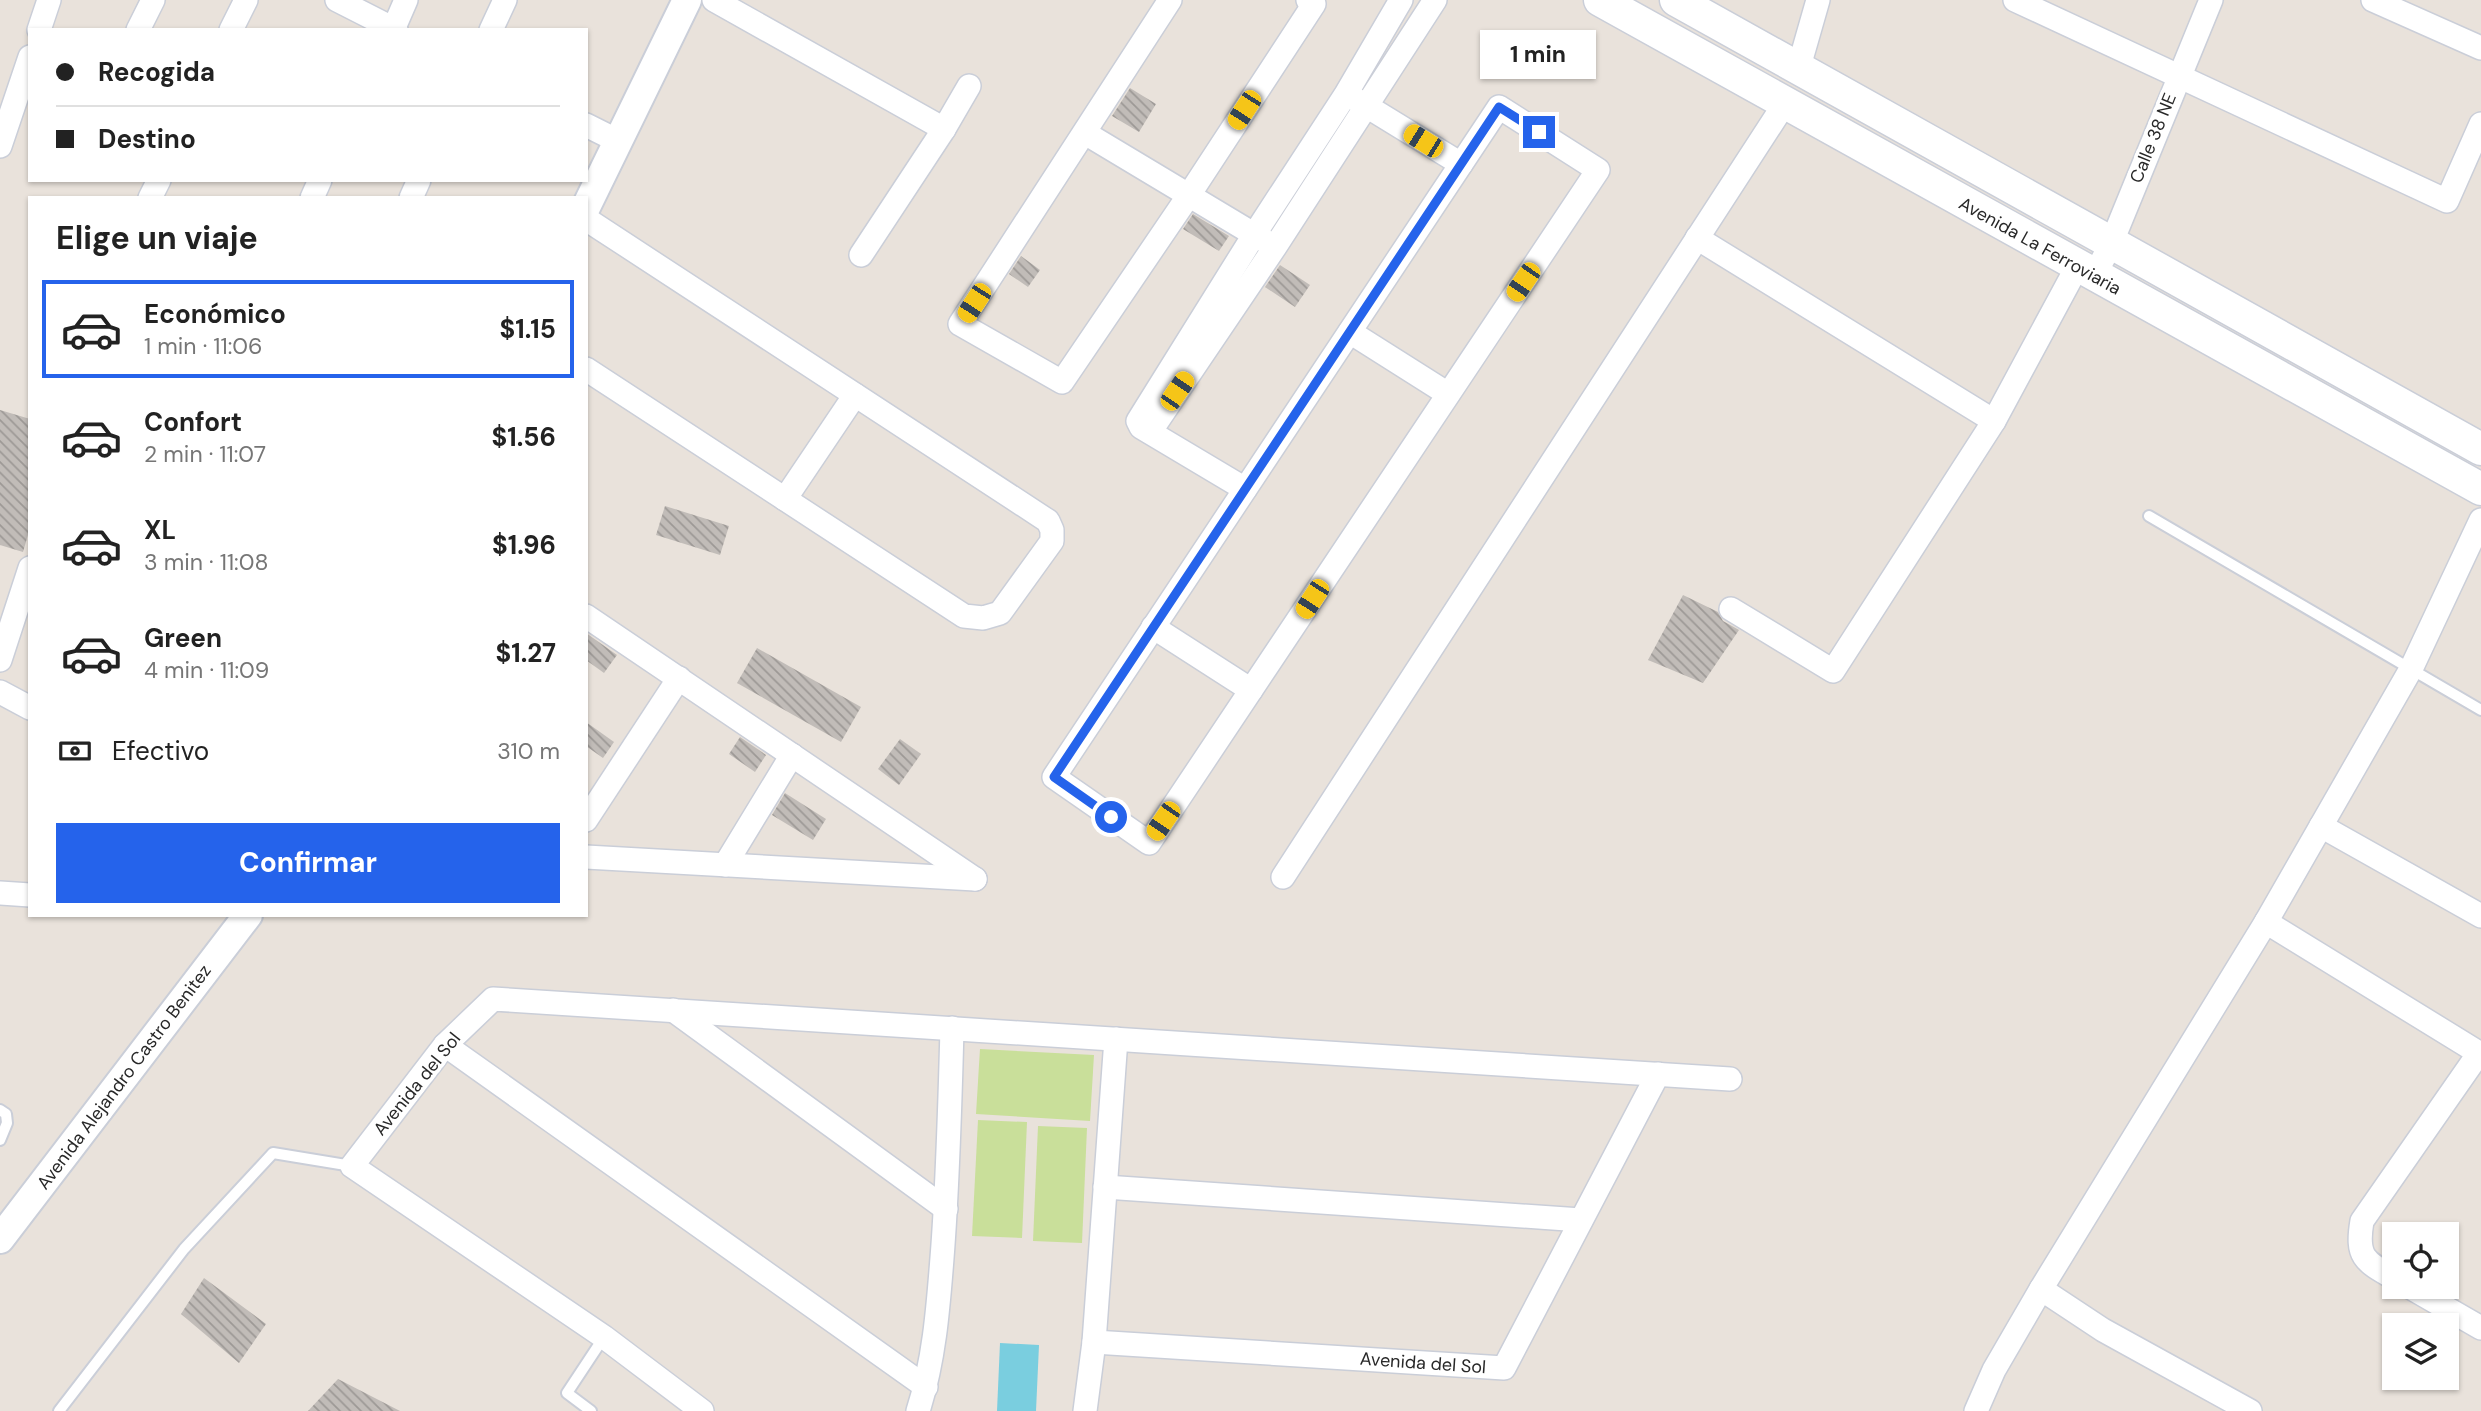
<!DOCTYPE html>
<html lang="es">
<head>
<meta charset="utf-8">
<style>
	body { margin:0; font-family:"DM Sans",sans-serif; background:#f6f6f6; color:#222; height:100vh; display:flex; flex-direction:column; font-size:26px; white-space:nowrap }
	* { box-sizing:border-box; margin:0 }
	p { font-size:23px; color:#767676 }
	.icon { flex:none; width:38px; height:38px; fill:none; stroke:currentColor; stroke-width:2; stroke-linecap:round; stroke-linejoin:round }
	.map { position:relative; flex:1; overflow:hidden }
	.panel { position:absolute; left:28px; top:196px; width:560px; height:721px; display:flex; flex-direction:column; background:#fff; border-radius:0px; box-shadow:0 2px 5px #0004 }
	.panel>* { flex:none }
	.top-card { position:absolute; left:28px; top:28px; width:560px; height:154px; border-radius:0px; box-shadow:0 2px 5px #0004; display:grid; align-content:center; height:154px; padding:0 28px; background:#fff }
	.tools { position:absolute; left:2382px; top:1222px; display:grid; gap:14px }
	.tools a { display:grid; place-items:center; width:77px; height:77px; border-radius:0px; background:#fff; box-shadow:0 2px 5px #0004; font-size:35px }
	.end { position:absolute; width:32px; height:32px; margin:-16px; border:9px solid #2563eb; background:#fff; box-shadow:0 0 0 4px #fff }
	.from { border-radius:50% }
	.bubble { position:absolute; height:49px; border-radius:0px; background:#fff; box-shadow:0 2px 5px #0004; font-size:23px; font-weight:700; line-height:49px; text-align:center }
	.car { position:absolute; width:21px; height:42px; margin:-21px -10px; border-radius:9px; box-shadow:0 0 5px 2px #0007; background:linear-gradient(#f5c518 24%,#345 0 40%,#f5c518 0 76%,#345 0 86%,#f5c518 0) }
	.top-card b { display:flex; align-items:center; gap:24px; height:66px; font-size:26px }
	.top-card b+b { border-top:2px solid #e0e0e0 }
	.top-card i { width:18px; height:18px; background:#222 }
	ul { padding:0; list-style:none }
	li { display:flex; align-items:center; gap:21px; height:98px; margin:0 14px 10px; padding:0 14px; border:4px solid transparent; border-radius:0px }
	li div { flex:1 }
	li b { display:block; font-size:26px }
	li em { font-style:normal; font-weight:700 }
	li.current { border-color:#2563eb }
	li>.icon { width:63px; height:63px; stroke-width:1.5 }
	h2 { padding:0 28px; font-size:32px; line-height:84px }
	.pay { display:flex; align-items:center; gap:18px; height:77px; padding:0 28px; font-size:26px }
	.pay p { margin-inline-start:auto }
	.cta { display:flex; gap:14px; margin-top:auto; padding:14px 28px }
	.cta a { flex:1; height:80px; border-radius:0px; background:#2563eb; color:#fff; font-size:28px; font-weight:700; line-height:80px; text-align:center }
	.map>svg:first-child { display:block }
	.pitch { fill:#c9df9a }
	.water { fill:#7acedf }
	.building { fill:url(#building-back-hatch) }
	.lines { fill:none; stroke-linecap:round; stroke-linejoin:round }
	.service-casing { stroke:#caced8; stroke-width:14 }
	.minor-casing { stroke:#caced8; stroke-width:26 }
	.tertiary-casing { stroke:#caced8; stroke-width:32 }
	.secondary-casing { stroke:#caced8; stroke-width:35 }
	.service { stroke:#fff; stroke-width:10 }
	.minor { stroke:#fff; stroke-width:23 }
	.tertiary { stroke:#fff; stroke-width:28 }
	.secondary { stroke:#fff; stroke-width:32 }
	.route { stroke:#2563eb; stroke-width:9 }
	.labels { text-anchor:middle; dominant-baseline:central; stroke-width:7; stroke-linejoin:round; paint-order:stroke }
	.street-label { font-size:18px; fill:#282828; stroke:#fff }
</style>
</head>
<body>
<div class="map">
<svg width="2481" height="1411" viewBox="0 0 2481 1411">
	<defs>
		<pattern id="building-back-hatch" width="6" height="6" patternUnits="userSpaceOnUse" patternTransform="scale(1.75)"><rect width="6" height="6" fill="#c1bcb8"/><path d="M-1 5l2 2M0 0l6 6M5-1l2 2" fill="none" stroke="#9d9996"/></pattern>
	</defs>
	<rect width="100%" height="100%" fill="#e9e2db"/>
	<g class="pitch">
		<polygon points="980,1049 1094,1055 1090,1121 976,1114"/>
		<polygon points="978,1120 1027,1122 1022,1238 972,1236"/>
		<polygon points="1038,1126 1087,1128 1082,1243 1033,1241"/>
	</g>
	<polygon class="water" points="1000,1343 1039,1345 1036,1411 997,1411"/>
	<g class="building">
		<polygon points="1130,88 1156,104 1139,132 1112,116"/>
		<polygon points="1193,214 1229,236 1219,251 1183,229"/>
		<polygon points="1021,256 1040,270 1028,287 1009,274"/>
		<polygon points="1280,265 1310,285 1295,307 1265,287"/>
		<polygon points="0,410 30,419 30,528 23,552 0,545"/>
		<polygon points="665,506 729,526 720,555 656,535"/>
		<polygon points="1683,595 1718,612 1723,621 1739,630 1703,683 1648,660"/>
		<polygon points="586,633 617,655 604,673 586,660"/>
		<polygon points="757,648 861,707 841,742 737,683"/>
		<polygon points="586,722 614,742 603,758 586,746"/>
		<polygon points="740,737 766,755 755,772 729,754"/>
		<polygon points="900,739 921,754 899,785 878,769"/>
		<polygon points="785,793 826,819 813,840 772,815"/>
		<polygon points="204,1278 266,1324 239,1363 181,1314"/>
		<polygon points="338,1379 400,1411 308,1411"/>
	</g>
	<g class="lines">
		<g class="service-casing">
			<g id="service">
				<polyline points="2149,516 2481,710"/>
				<polyline points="0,1110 6,1114 7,1123 0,1140"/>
				<polyline points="59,1411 184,1249 273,1153 352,1166"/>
				<polyline points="591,1411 567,1393 604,1337"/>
			</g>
		</g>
		<g class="minor-casing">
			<g id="minor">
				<polyline points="337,0 396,30"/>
				<polyline points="714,0 944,129"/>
				<polyline points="1170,0 960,324 1062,382 1189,195 1314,4 1308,0"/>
				<polyline points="2015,0 2447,201 2481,124"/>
				<polyline points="2373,0 2481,48"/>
				<polyline points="39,30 49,0"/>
				<polyline points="138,30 153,0"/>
				<polyline points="231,30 246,0"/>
				<polyline points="393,30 406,0"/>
				<polyline points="491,30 505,0"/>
				<polyline points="1798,70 1818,0"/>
				<polyline points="1355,99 1461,164"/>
				<polygon points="1499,107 1598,170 1149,843 1054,777"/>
				<polyline points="586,125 618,141"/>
				<polyline points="1085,133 1265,241"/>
				<polyline points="0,146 30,57"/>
				<polyline points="150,198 159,180"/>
				<polyline points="312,198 320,180"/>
				<polyline points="411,198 419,180"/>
				<polyline points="586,219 1048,521 1052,530 1052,541 1000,613 983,618 964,616 586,369"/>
				<polyline points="1697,238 1994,421"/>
				<polyline points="861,255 944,129 969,86"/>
				<polyline points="2094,276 2111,244 2211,0"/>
				<polyline points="1350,332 1448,394"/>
				<polyline points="1150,432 1275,247 1435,0"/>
				<polyline points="1245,489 1141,427 1138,421 1254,235 1346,94 1401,0"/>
				<polyline points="785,499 855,395"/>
				<polyline points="1731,609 1833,671 1994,421 2077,267"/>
				<polyline points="586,616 975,879"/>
				<polyline points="1153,627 1251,690"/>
				<polyline points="0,660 30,568"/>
				<polyline points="0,692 30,708"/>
				<polyline points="586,820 679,678"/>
				<polyline points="2321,826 2481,916"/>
				<polyline points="586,857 975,879"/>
				<polyline points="725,865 792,755"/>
				<polyline points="1283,877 1785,103"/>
				<polyline points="0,893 30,895"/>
				<path d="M2266,922L2479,1053L2362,1221C2356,1257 2364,1261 2394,1278"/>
				<polyline points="673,1010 946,1209"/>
				<polyline points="445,1045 926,1387"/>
				<polyline points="1105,1187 1581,1220"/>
				<polyline points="2408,1286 2481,1328"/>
				<polyline points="1094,1342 1504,1368 1658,1074"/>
				<polyline points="702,1411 604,1337 352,1166 445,1045 493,999 1730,1079"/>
				<path d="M918,1411C934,1361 938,1310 942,1258C948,1182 950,1105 952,1028"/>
				<polyline points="1085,1411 1094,1342 1116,1039"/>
				<polyline points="1976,1411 1994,1370 2041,1289"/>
				<polyline points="2250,1411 2103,1330 2041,1289 2266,922 2411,669 2481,520"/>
			</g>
		</g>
		<g class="tertiary-casing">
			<g id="tertiary">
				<polyline points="586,207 687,0"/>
				<polyline points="0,1239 248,915"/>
			</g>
		</g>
		<g class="secondary-casing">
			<g id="secondary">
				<polyline points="1600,0 2481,489"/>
				<polyline points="1676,0 2481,449"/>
			</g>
		</g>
		<use href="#service" class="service"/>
		<use href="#minor" class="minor"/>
		<use href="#tertiary" class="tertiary"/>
		<use href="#secondary" class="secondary"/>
	</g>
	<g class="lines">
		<polyline class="route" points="1111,817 1054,777 1499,107 1539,132"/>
	</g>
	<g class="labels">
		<g class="street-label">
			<text transform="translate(2153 138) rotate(-68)">Calle 38 NE</text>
			<text transform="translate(2040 246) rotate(29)">Avenida La Ferroviaria</text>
			<text transform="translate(124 1077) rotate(-53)">Avenida Alejandro Castro Benitez</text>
			<text transform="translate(417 1084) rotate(-51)">Avenida del Sol</text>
			<text transform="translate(1423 1363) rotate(4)">Avenida del Sol</text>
		</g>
	</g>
</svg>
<div class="tools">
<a><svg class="icon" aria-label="locate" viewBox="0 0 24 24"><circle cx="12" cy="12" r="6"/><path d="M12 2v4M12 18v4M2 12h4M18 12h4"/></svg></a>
<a><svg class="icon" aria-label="layers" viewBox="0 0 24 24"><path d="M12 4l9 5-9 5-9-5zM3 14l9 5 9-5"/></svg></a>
</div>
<i class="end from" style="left:1111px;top:817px"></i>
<i class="end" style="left:1539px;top:132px"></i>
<div class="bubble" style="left:1480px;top:30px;width:116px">1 min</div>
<i class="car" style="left:1244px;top:110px;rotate:213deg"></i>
<i class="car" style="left:1423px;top:141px;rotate:302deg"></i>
<i class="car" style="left:1523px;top:282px;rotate:214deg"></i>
<i class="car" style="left:974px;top:303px;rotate:213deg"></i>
<i class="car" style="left:1177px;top:391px;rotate:34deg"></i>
<i class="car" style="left:1312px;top:599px;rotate:213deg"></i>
<i class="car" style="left:1163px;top:821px;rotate:214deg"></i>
<div class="top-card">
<b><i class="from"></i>Recogida</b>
<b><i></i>Destino</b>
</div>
<section class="panel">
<h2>Elige un viaje</h2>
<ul>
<li class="current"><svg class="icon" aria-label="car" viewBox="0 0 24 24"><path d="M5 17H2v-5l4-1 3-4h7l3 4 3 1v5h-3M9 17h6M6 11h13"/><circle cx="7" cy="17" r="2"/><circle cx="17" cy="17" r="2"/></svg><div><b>Económico</b><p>1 min · 11:06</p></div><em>$1.15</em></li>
<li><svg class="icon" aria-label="car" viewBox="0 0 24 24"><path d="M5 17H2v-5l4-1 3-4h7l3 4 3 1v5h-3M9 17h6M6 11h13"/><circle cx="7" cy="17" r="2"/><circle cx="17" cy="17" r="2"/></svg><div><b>Confort</b><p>2 min · 11:07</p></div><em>$1.56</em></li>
<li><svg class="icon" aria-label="car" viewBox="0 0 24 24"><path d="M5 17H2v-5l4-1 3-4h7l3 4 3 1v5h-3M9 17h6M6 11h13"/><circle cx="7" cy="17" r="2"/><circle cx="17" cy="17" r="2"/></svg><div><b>XL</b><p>3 min · 11:08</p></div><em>$1.96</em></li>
<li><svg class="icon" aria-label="car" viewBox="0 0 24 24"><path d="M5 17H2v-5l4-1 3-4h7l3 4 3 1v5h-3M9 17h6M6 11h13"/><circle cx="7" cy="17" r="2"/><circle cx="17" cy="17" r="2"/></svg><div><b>Green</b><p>4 min · 11:09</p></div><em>$1.27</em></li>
</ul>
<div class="pay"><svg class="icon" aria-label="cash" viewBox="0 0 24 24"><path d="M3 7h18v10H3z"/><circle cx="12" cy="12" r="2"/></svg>Efectivo<p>310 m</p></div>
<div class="cta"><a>Confirmar</a></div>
</section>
</div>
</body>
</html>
